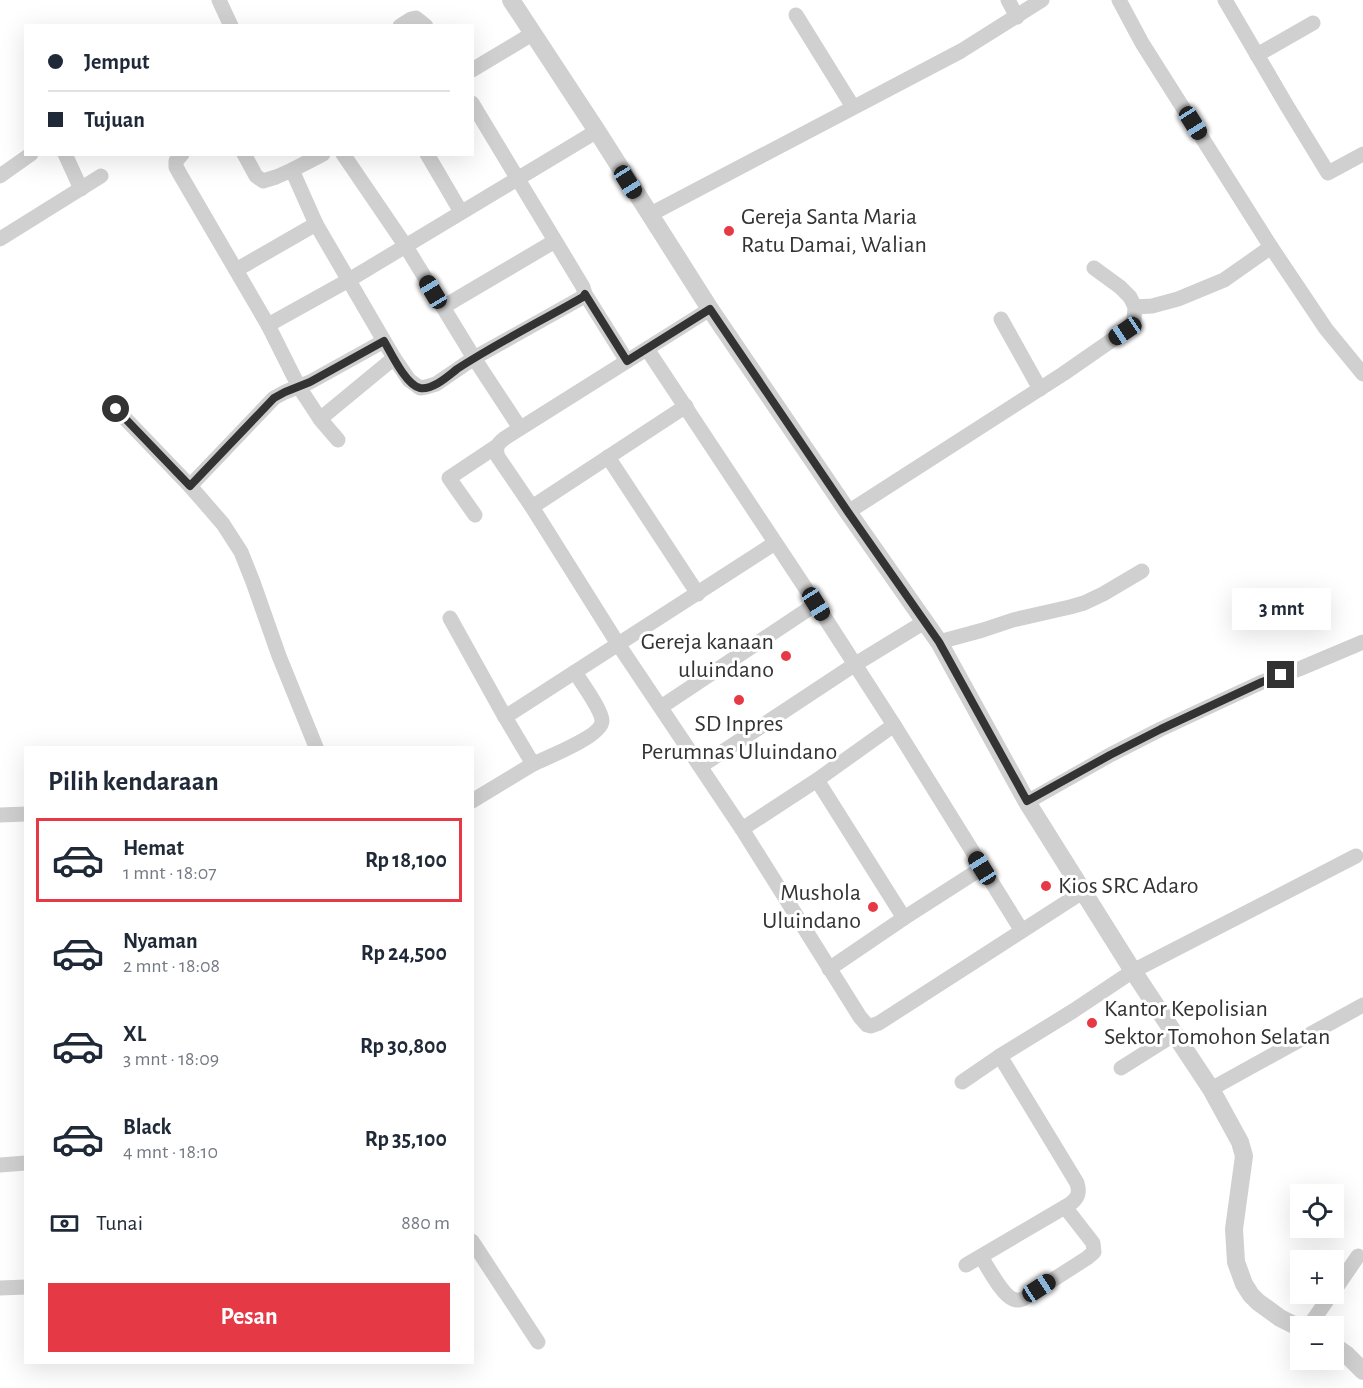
<!DOCTYPE html>
<html lang="id">
<head>
<meta charset="utf-8">
<style>
	body { margin:0; font-family:"Alegreya Sans",sans-serif; background:#f2f2f3; color:#1f2937; height:100vh; display:flex; flex-direction:column; font-size:22px; white-space:nowrap }
	* { box-sizing:border-box; margin:0 }
	p { font-size:20px; color:#747a83 }
	.icon { flex:none; width:33px; height:33px; fill:none; stroke:currentColor; stroke-width:2; stroke-linecap:round; stroke-linejoin:round }
	.map { position:relative; flex:1; overflow:hidden }
	.panel { position:absolute; left:24px; top:746px; width:450px; height:618px; display:flex; flex-direction:column; background:#fff; border-radius:0px; box-shadow:0 6px 24px #0002 }
	.panel>* { flex:none }
	.hud { position:absolute; left:24px; top:24px; width:450px; height:132px; border-radius:0px; box-shadow:0 6px 24px #0002; display:grid; align-content:center; height:132px; padding:0 24px; background:#fff }
	.controls { position:absolute; left:1290px; top:1184px; display:grid; gap:12px }
	.controls a { display:grid; place-items:center; width:54px; height:54px; border-radius:0px; background:#fff; box-shadow:0 6px 24px #0002; font-size:30px }
	.end { position:absolute; width:27px; height:27px; margin:-14px; border:8px solid #333; background:#fff; box-shadow:0 0 0 3px #fff }
	.from { border-radius:50% }
	.bubble { position:absolute; height:42px; border-radius:0px; background:#fff; box-shadow:0 6px 24px #0002; font-size:20px; font-weight:700; line-height:42px; text-align:center }
	.car { position:absolute; width:18px; height:36px; margin:-18px -9px; border-radius:8px; box-shadow:0 0 4px 2px #0007; background:linear-gradient(#222 24%,#8ab4d8 0 40%,#222 0 76%,#8ab4d8 0 86%,#222 0) }
	.hud b { display:flex; align-items:center; gap:21px; height:57px; font-size:22px }
	.hud b+b { border-top:2px solid #e0e1e3 }
	.hud i { width:15px; height:15px; background:#1f2937 }
	ul { padding:0; list-style:none }
	li { display:flex; align-items:center; gap:18px; height:84px; margin:0 12px 9px; padding:0 12px; border:3px solid transparent; border-radius:0px }
	li div { flex:1 }
	li b { display:block; font-size:22px }
	li em { font-style:normal; font-weight:700 }
	li.selected { border-color:#e63946 }
	li>.icon { width:54px; height:54px; stroke-width:1.5 }
	h2 { padding:0 24px; font-size:27px; line-height:72px }
	.pay { display:flex; align-items:center; gap:15px; height:66px; padding:0 24px; font-size:22px }
	.pay p { margin-inline-start:auto }
	.action { display:flex; gap:12px; margin-top:auto; padding:12px 24px }
	.action a { flex:1; height:69px; border-radius:0px; background:#e63946; color:#fff; font-size:24px; font-weight:700; line-height:69px; text-align:center }
	.map>svg:first-child { display:block }
	.lines { fill:none; stroke-linecap:round; stroke-linejoin:round }
	.minor { stroke:#d0d0d0; stroke-width:15 }
	.tertiary { stroke:#d0d0d0; stroke-width:18 }
	.route { stroke:#333; stroke-width:8 }
	.poi-dot { fill:#e63946; stroke:#fff; stroke-width:2 }
	.labels { text-anchor:middle; dominant-baseline:central; stroke-width:6; stroke-linejoin:round; paint-order:stroke }
	.poi-label { font-size:24px; fill:#333; stroke:#fff; text-anchor:start }
</style>
</head>
<body>
<div class="map">
<svg width="1363" height="1388" viewBox="0 0 1363 1388">
	<rect width="100%" height="100%" fill="#fff"/>
	<g class="lines">
		<g class="minor">
			<polyline points="219,0 231,26"/>
			<polyline points="1008,0 1017,17"/>
			<polyline points="1119,0 1142,43 1271,247 1326,329 1363,374"/>
			<polyline points="1225,0 1287,106 1328,173 1363,154"/>
			<polyline points="796,15 853,107"/>
			<polyline points="400,26 411,19 416,18 426,26"/>
			<polyline points="1257,55 1313,23"/>
			<polyline points="472,70 532,34"/>
			<polyline points="65,154 81,189"/>
			<polyline points="182,154 176,161 176,167 181,176 268,325 299,387 320,419 394,358"/>
			<polyline points="244,154 256,176 263,181 276,177 292,170 316,224 394,358 409,380 420,388 426,387 436,384 474,358 583,297 585,294 583,287 472,103"/>
			<polyline points="343,154 405,245 474,358 520,428"/>
			<polyline points="427,154 461,212"/>
			<polyline points="292,170 323,154"/>
			<polyline points="0,176 31,154"/>
			<polyline points="649,215 961,51 1042,0"/>
			<polyline points="0,239 101,176"/>
			<polyline points="236,270 316,224"/>
			<polyline points="585,294 627,361"/>
			<polyline points="443,307 555,241"/>
			<polyline points="1135,307 1152,306 1178,299 1224,280 1271,247"/>
			<path d="M710,309L505,438C497,444 495,448 498,457L532,507L618,644L742,829L860,1017L867,1025L871,1026L879,1023L1084,891"/>
			<polyline points="1001,319 1040,389"/>
			<polyline points="268,325 349,280 597,131"/>
			<polyline points="647,349 816,604 894,725 1022,931"/>
			<polyline points="116,409 190,486 223,524 241,552 253,582 279,656 316,747"/>
			<polyline points="320,419 338,440"/>
			<polyline points="608,457 698,594"/>
			<polyline points="190,486 274,398 285,392 310,382 384,341"/>
			<polyline points="532,507 686,406"/>
			<polyline points="848,512 1063,374 1125,331 1134,320 1135,307 1130,297 1120,287 1094,268"/>
			<polyline points="475,515 449,478 497,446"/>
			<polyline points="450,618 505,717"/>
			<polyline points="939,642 983,630 1013,620 1070,607 1084,603 1103,594 1142,571"/>
			<polyline points="661,707 816,604"/>
			<path d="M533,764C546,758 602,736 602,721C602,710 581,682 575,672"/>
			<polyline points="701,766 854,665 926,621"/>
			<polyline points="817,780 904,918"/>
			<polyline points="472,801 533,764 505,717 775,543"/>
			<polyline points="1027,802 1110,755 1161,729 1262,682 1299,669 1363,642"/>
			<polyline points="0,815 26,814"/>
			<polyline points="742,829 817,780 894,725"/>
			<polyline points="829,969 904,918 982,868"/>
			<polyline points="1121,1068 1175,1034"/>
			<polyline points="962,1082 1000,1056"/>
			<polyline points="1211,1089 1363,1005"/>
			<polyline points="0,1165 26,1163"/>
			<polyline points="472,1241 538,1342"/>
			<path d="M981,1257C988,1267 1002,1295 1013,1299C1018,1301 1018,1300 1023,1299L1087,1258L1094,1252L1093,1243L1065,1207"/>
			<path d="M966,1265L1070,1204C1078,1198 1080,1193 1077,1183L1000,1056L1073,1011L1133,971L1356,856"/>
			<polyline points="0,1288 26,1287"/>
			<polyline points="1334,1291 1358,1256"/>
			<polyline points="1309,1326 1332,1293"/>
		</g>
		<g class="tertiary">
			<polyline points="511,0 597,131 710,309 848,512 939,642 1027,802 1133,971 1211,1089 1240,1142 1244,1156 1234,1229 1236,1262 1244,1284 1251,1295 1258,1302 1280,1318 1300,1328"/>
			<polyline points="1334,1346 1347,1355 1363,1371"/>
		</g>
	</g>
	<g class="lines">
		<path class="route" d="M116,409L190,486L274,398L285,392L310,382L384,341C391,353 406,385 420,388C433,390 448,376 457,369C497,343 541,321 583,297L585,294L627,361L710,309L848,512L939,642L1027,801L1110,755L1161,729L1262,682L1281,675"/>
	</g>
	<g class="poi-dot">
		<circle cx="729" cy="231" r="6"/>
		<circle cx="786" cy="656" r="6"/>
		<circle cx="739" cy="700" r="6"/>
		<circle cx="1046" cy="886" r="6"/>
		<circle cx="873" cy="907" r="6"/>
		<circle cx="1092" cy="1023" r="6"/>
	</g>
	<g class="labels">
		<g class="poi-label">
			<text x="741" y="217">Gereja Santa Maria<tspan x="741" dy="28">Ratu Damai, Walian</tspan></text>
			<text x="774" y="642" text-anchor="end">Gereja kanaan<tspan x="774" dy="28">uluindano</tspan></text>
			<text x="739" y="724" text-anchor="middle">SD Inpres<tspan x="739" dy="28">Perumnas Uluindano</tspan></text>
			<text x="1058" y="886">Kios SRC Adaro</text>
			<text x="861" y="893" text-anchor="end">Mushola<tspan x="861" dy="28">Uluindano</tspan></text>
			<text x="1104" y="1009">Kantor Kepolisian<tspan x="1104" dy="28">Sektor Tomohon Selatan</tspan></text>
		</g>
	</g>
</svg>
<div class="controls">
<a><svg class="icon" aria-label="locate" viewBox="0 0 24 24"><circle cx="12" cy="12" r="6"/><path d="M12 2v4M12 18v4M2 12h4M18 12h4"/></svg></a>
<a>+</a>
<a>−</a>
</div>
<i class="end from" style="left:116px;top:409px"></i>
<i class="end" style="left:1281px;top:675px"></i>
<div class="bubble" style="left:1232px;top:588px;width:99px">3 mnt</div>
<i class="car" style="left:1193px;top:123px;rotate:148deg"></i>
<i class="car" style="left:628px;top:182px;rotate:148deg"></i>
<i class="car" style="left:433px;top:292px;rotate:329deg"></i>
<i class="car" style="left:1125px;top:331px;rotate:236deg"></i>
<i class="car" style="left:816px;top:604px;rotate:148deg"></i>
<i class="car" style="left:982px;top:868px;rotate:328deg"></i>
<i class="car" style="left:1039px;top:1288px;rotate:57deg"></i>
<div class="hud">
<b><i class="from"></i>Jemput</b>
<b><i></i>Tujuan</b>
</div>
<section class="panel">
<h2>Pilih kendaraan</h2>
<ul>
<li class="selected"><svg class="icon" aria-label="car" viewBox="0 0 24 24"><path d="M5 17H2v-5l4-1 3-4h7l3 4 3 1v5h-3M9 17h6M6 11h13"/><circle cx="7" cy="17" r="2"/><circle cx="17" cy="17" r="2"/></svg><div><b>Hemat</b><p>1 mnt · 18:07</p></div><em>Rp 18,100</em></li>
<li><svg class="icon" aria-label="car" viewBox="0 0 24 24"><path d="M5 17H2v-5l4-1 3-4h7l3 4 3 1v5h-3M9 17h6M6 11h13"/><circle cx="7" cy="17" r="2"/><circle cx="17" cy="17" r="2"/></svg><div><b>Nyaman</b><p>2 mnt · 18:08</p></div><em>Rp 24,500</em></li>
<li><svg class="icon" aria-label="car" viewBox="0 0 24 24"><path d="M5 17H2v-5l4-1 3-4h7l3 4 3 1v5h-3M9 17h6M6 11h13"/><circle cx="7" cy="17" r="2"/><circle cx="17" cy="17" r="2"/></svg><div><b>XL</b><p>3 mnt · 18:09</p></div><em>Rp 30,800</em></li>
<li><svg class="icon" aria-label="car" viewBox="0 0 24 24"><path d="M5 17H2v-5l4-1 3-4h7l3 4 3 1v5h-3M9 17h6M6 11h13"/><circle cx="7" cy="17" r="2"/><circle cx="17" cy="17" r="2"/></svg><div><b>Black</b><p>4 mnt · 18:10</p></div><em>Rp 35,100</em></li>
</ul>
<div class="pay"><svg class="icon" aria-label="cash" viewBox="0 0 24 24"><path d="M3 7h18v10H3z"/><circle cx="12" cy="12" r="2"/></svg>Tunai<p>880 m</p></div>
<div class="action"><a>Pesan</a></div>
</section>
</div>
</body>
</html>
